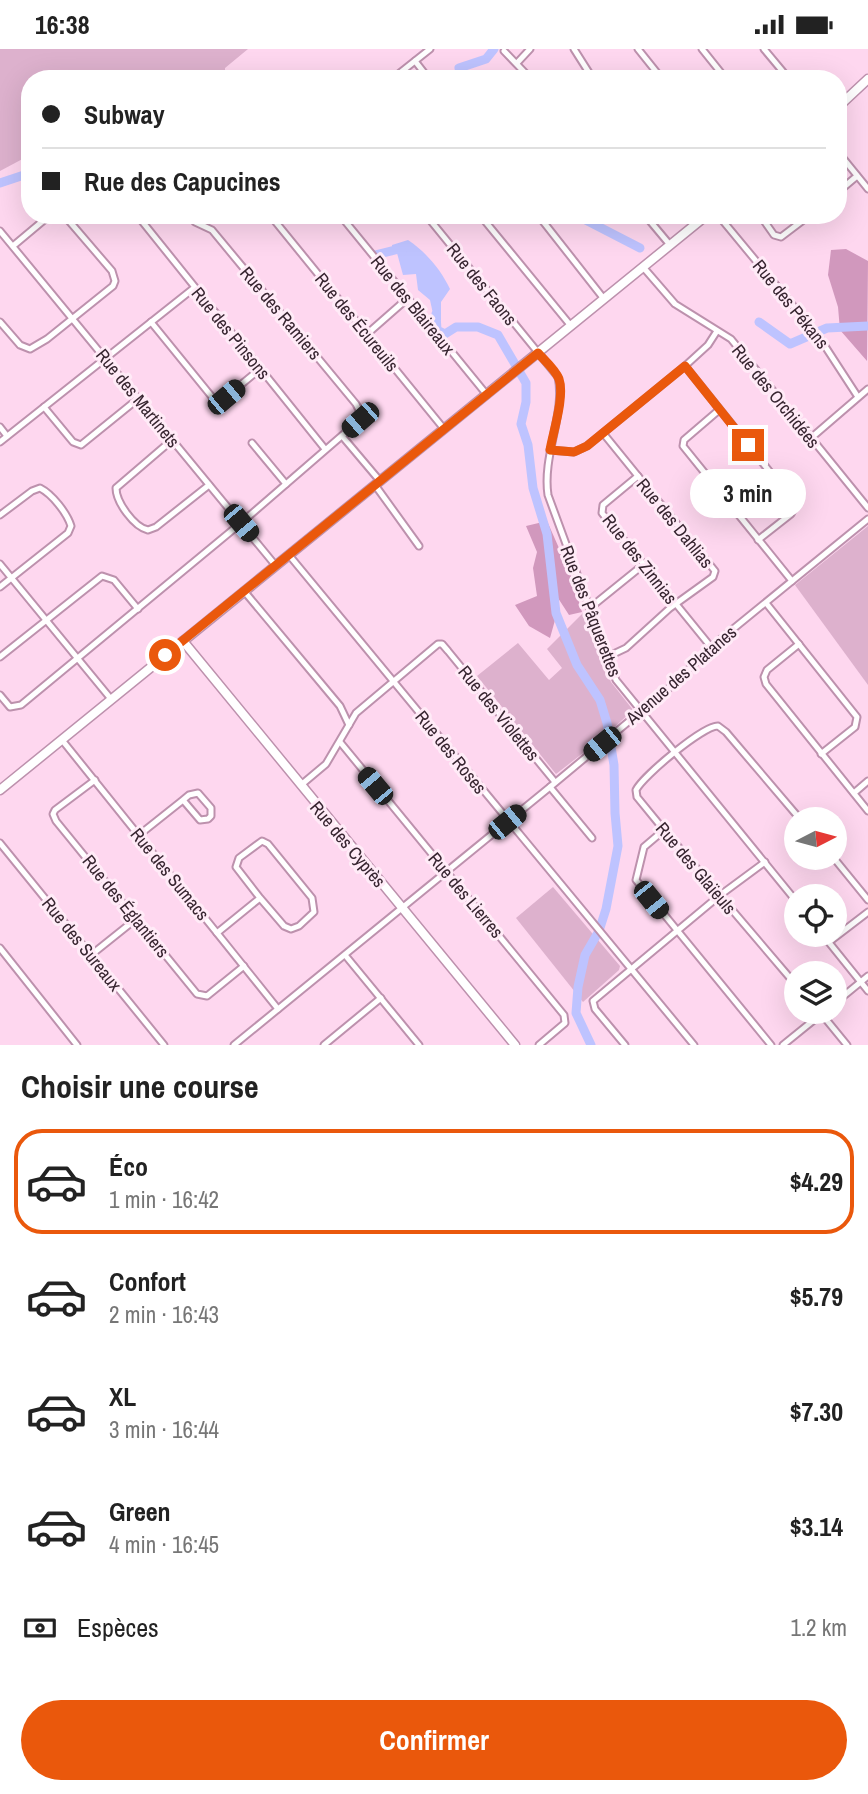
<!DOCTYPE html>
<html lang="fr">
<head>
<meta charset="utf-8">
<style>
	body { margin:0; font-family:"Archivo Narrow",sans-serif; background:#f2f2f2; color:#222; height:100vh; display:flex; flex-direction:column; font-size:26px; white-space:nowrap }
	* { box-sizing:border-box; margin:0 }
	p { font-size:23px; color:#767676 }
	.icon { flex:none; width:38px; height:38px; fill:none; stroke:currentColor; stroke-width:2; stroke-linecap:round; stroke-linejoin:round }
	.map { position:relative; height:996px; overflow:hidden }
	.drawer { display:flex; flex-direction:column; background:#fff; flex:1 }
	.drawer>* { flex:none }
	.hud { position:absolute; left:21px; top:21px; width:826px; height:154px; border-radius:28px; box-shadow:0 7px 28px #0002; display:grid; align-content:center; height:154px; padding:0 21px; background:#fff }
	.needle { width:46px; rotate:84deg }
	.fabs { position:absolute; left:784px; top:758px; display:grid; gap:14px }
	.fabs a { display:grid; place-items:center; width:63px; height:63px; border-radius:50%; background:#fff; box-shadow:0 7px 28px #0002; font-size:35px }
	.end { position:absolute; width:32px; height:32px; margin:-16px; border:9px solid #ea580c; background:#fff; box-shadow:0 0 0 4px #fff }
	.from { border-radius:50% }
	.bubble { position:absolute; height:49px; border-radius:24px; background:#fff; box-shadow:0 7px 28px #0002; font-size:23px; font-weight:800; line-height:49px; text-align:center }
	.car { position:absolute; width:21px; height:42px; margin:-21px -10px; border-radius:9px; box-shadow:0 0 5px 2px #0007; background:linear-gradient(#222 24%,#8ab4d8 0 40%,#222 0 76%,#8ab4d8 0 86%,#222 0) }
	.hud b { display:flex; align-items:center; gap:24px; height:66px; font-size:26px }
	.hud b+b { border-top:2px solid #e0e0e0 }
	.hud i { width:18px; height:18px; background:#222 }
	ul { padding:0; list-style:none }
	li { display:flex; align-items:center; gap:21px; height:105px; margin:0 14px 10px; padding:0 7px; border:4px solid transparent; border-radius:28px }
	li div { flex:1 }
	li b { display:block; font-size:26px }
	li em { font-style:normal; font-weight:800 }
	li.on { border-color:#ea580c }
	li>.icon { width:63px; height:63px; stroke-width:1.5 }
	h2 { padding:0 21px; font-size:32px; line-height:84px }
	.pay { display:flex; align-items:center; gap:18px; height:77px; padding:0 21px; font-size:26px }
	.pay p { margin-inline-start:auto }
	.button { display:flex; gap:14px; margin-top:auto; padding:14px 21px }
	.button a { flex:1; height:80px; border-radius:42px; background:#ea580c; color:#fff; font-size:28px; font-weight:800; line-height:80px; text-align:center }
	.status { display:flex; justify-content:space-between; align-items:center; height:49px; padding:0 35px; background:#fff; direction:ltr }
	.status svg { height:19px; fill:currentColor }
	.map>svg:first-child { display:block }
	.green { fill:#ddb1cd }
	.forest { fill:#d198bd }
	.water { fill:#bec3ff }
	.lines { fill:none; stroke-linecap:round; stroke-linejoin:round }
	.river { stroke:#bec3ff; stroke-width:9 }
	.street-casing { stroke:#bd91ad; stroke-width:9 }
	.secondary-casing { stroke:#bd91ad; stroke-width:11 }
	.street { stroke:#fff; stroke-width:5 }
	.secondary { stroke:#fff; stroke-width:8 }
	.route { stroke:#ea580c; stroke-width:9 }
	.labels { text-anchor:middle; dominant-baseline:central; stroke-width:6; stroke-linejoin:round; paint-order:stroke }
	.street-label { font-size:18px; fill:#372530; stroke:#ffebf7 }
</style>
</head>
<body>
<div class="status"><b>16:38</b><svg viewBox="0 0 49 12"><path d="M0 12V9h3v3zM5 12V6h3v6zM10 12V3h3v9zM15 12V0h3v12zM26 1h20v11H26zM47 4h2v5h-2z"/></svg></div>
<div class="map">
<svg width="868" height="996" viewBox="0 0 868 996">
	<rect width="100%" height="100%" fill="#fed7ef"/>
	<g class="green">
		<polygon points="0,0 248,0 225,19 225,30 30,30 30,106 0,122"/>
		<polygon points="868,477 868,636 795,536"/>
		<polygon points="585,562 611,633 633,661 605,687 556,725 477,627 518,594 549,631 562,619 547,600"/>
		<polygon points="553,838 620,917 619,921 583,953 516,869"/>
	</g>
	<g class="forest">
		<polygon points="846,200 868,212 867,312 840,281 838,258 828,226 831,201"/>
		<polygon points="547,472 570,524 582,563 569,566 558,549 557,564 550,589 529,577 515,556 537,547 533,519 537,503 526,477"/>
	</g>
	<path class="water" d="M408,191C426,203 441,221 450,240L441,253V271L435,274L430,251L418,241L416,225L403,226L397,204L392,199V196Z"/>
	<g class="lines">
		<g class="river">
			<polyline points="244,30 264,26 321,30"/>
			<polyline points="480,30 478,28 461,28 459,19 486,10 494,0"/>
			<polyline points="0,134 30,124"/>
			<polyline points="576,166 640,199"/>
			<polyline points="375,206 399,200 402,203"/>
			<polyline points="436,265 437,281 445,285 456,278 478,278 498,286 526,334 526,353 521,375 528,396 533,439 547,485 556,564 577,616 600,651 607,674 614,716 615,764 618,797 606,860 599,882 585,906 578,938 576,964 591,996"/>
			<polyline points="759,273 790,295 827,279 868,277"/>
		</g>
		<g class="street-casing">
			<g id="street">
				<polyline points="574,0 593,30"/>
				<polyline points="638,0 662,30"/>
				<polyline points="702,0 726,30"/>
				<polyline points="764,0 789,30"/>
				<polyline points="504,2 531,30"/>
				<polyline points="415,12 429,30"/>
				<polyline points="517,14 530,0"/>
				<polyline points="396,27 430,0"/>
				<polyline points="838,103 868,140"/>
				<polyline points="838,143 857,127"/>
				<polyline points="137,166 325,400"/>
				<polyline points="270,166 444,380"/>
				<polyline points="340,166 487,346"/>
				<path d="M426,166L558,328C566,363 542,407 548,446L616,631L796,852"/>
				<polyline points="480,166 571,277"/>
				<polyline points="538,166 604,250"/>
				<polyline points="645,166 670,196"/>
				<polyline points="718,166 819,288 858,348"/>
				<polyline points="760,166 774,186 781,188 810,166"/>
				<polyline points="0,182 276,517"/>
				<polyline points="13,197 50,166"/>
				<polyline points="643,218 675,255 731,290 868,459"/>
				<polyline points="0,273 20,296 30,300 47,290 113,237 115,232 112,222 64,166"/>
				<polyline points="151,273 212,348 218,352 226,348 260,320"/>
				<polyline points="367,285 408,249"/>
				<polyline points="685,317 794,453 795,457 791,465 758,491"/>
				<polyline points="44,358 73,393 81,396 139,349"/>
				<polyline points="719,361 684,391 683,397 792,532"/>
				<polyline points="0,378 7,387"/>
				<polyline points="603,384 715,522 713,528 670,559 626,599 607,608"/>
				<polyline points="342,387 380,432"/>
				<polyline points="811,389 868,340"/>
				<path d="M172,391L116,439C116,453 134,478 148,481L156,478L209,436"/>
				<polyline points="0,393 194,239"/>
				<polyline points="252,394 286,435"/>
				<polyline points="550,401 574,403 587,397 685,317 708,296 717,282"/>
				<polyline points="638,427 603,456 602,464 711,598"/>
				<polyline points="375,436 419,497"/>
				<path d="M0,466L32,442L40,439C52,445 67,464 71,477L68,484L0,538"/>
				<polyline points="289,506 694,996"/>
				<polyline points="0,515 111,650"/>
				<polyline points="244,542 340,657 349,676"/>
				<polyline points="766,554 857,668 855,678 821,705"/>
				<polyline points="588,557 596,554 643,516"/>
				<polyline points="799,595 767,621 764,628 766,635 868,762"/>
				<polyline points="0,608 102,527 114,531 138,560"/>
				<polyline points="0,646 10,658 21,656 241,474 360,371 362,367 356,355 212,181 195,173"/>
				<polyline points="62,691 278,960"/>
				<polyline points="340,693 564,966 565,974 539,996"/>
				<polyline points="95,731 55,761 53,765 56,772 197,945 207,947 244,917"/>
				<polyline points="301,736 326,715 356,664 438,595 442,595 448,602 555,733"/>
				<polyline points="550,738 592,789"/>
				<polyline points="854,744 868,732"/>
				<polyline points="664,781 644,798 636,831 771,996"/>
				<polyline points="139,786 183,751 200,771 208,770 211,767 211,759 198,744 189,746 183,751"/>
				<polyline points="0,794 164,996"/>
				<polyline points="833,808 868,851"/>
				<polyline points="217,884 260,849 284,877 291,880 299,877 314,863 312,849 268,795 262,792 239,809 236,818 260,849"/>
				<polyline points="823,886 868,942"/>
				<polyline points="829,893 868,863"/>
				<polyline points="0,899 77,996"/>
				<polyline points="91,906 136,870"/>
				<polyline points="345,906 419,996"/>
				<path d="M796,936L664,781L637,748L636,741C643,727 704,676 718,677L726,683L800,770"/>
				<polyline points="835,954 868,927"/>
				<polyline points="820,963 847,996"/>
				<polyline points="234,996 550,738 675,634 711,598 868,470"/>
				<polyline points="324,996 381,949"/>
				<polyline points="625,996 595,960 593,952 719,847 765,813"/>
				<polyline points="783,996 825,962"/>
			</g>
		</g>
		<g class="secondary-casing">
			<g id="secondary">
				<polyline points="838,58 868,30"/>
				<polyline points="183,592 515,996"/>
				<polyline points="0,741 707,166"/>
			</g>
		</g>
		<use href="#street" class="street"/>
		<use href="#secondary" class="secondary"/>
	</g>
	<g class="lines">
		<path class="route" d="M165,606L538,304C544,311 555,320 559,330C565,347 553,383 550,401L574,403L587,397L685,317L748,396"/>
	</g>
	<g class="labels">
		<g class="street-label">
			<text transform="translate(482 235) rotate(51)">Rue des Faons</text>
			<text transform="translate(791 255) rotate(51)">Rue des Pékans</text>
			<text transform="translate(413 256) rotate(51)">Rue des Blaireaux</text>
			<text transform="translate(281 264) rotate(50)">Rue des Ramiers</text>
			<text transform="translate(357 273) rotate(51)">Rue des Écureuils</text>
			<text transform="translate(231 284) rotate(51)">Rue des Pinsons</text>
			<text transform="translate(776 347) rotate(51)">Rue des Orchidées</text>
			<text transform="translate(138 349) rotate(51)">Rue des Martinets</text>
			<text transform="translate(675 474) rotate(51)">Rue des Dahlias</text>
			<text transform="translate(640 510) rotate(52)">Rue des Zinnias</text>
			<text transform="translate(591 562) rotate(69)">Rue des Pâquerettes</text>
			<text transform="translate(681 626) rotate(-41)">Avenue des Platanes</text>
			<text transform="translate(499 664) rotate(51)">Rue des Violettes</text>
			<text transform="translate(451 703) rotate(51)">Rue des Roses</text>
			<text transform="translate(348 795) rotate(50)">Rue des Cyprès</text>
			<text transform="translate(696 819) rotate(50)">Rue des Glaïeuls</text>
			<text transform="translate(170 825) rotate(51)">Rue des Sumacs</text>
			<text transform="translate(466 846) rotate(50)">Rue des Lierres</text>
			<text transform="translate(126 857) rotate(51)">Rue des Églantiers</text>
			<text transform="translate(82 895) rotate(51)">Rue des Sureaux</text>
		</g>
	</g>
</svg>
<div class="fabs">
<a><svg class="needle" viewBox="-14 -14 28 28"><path d="M0-13l5 13h-10z" fill="#e53935"/><path d="M0 13l5-13h-10z" fill="#767676"/></svg></a>
<a><svg class="icon" aria-label="locate" viewBox="0 0 24 24"><circle cx="12" cy="12" r="6"/><path d="M12 2v4M12 18v4M2 12h4M18 12h4"/></svg></a>
<a><svg class="icon" aria-label="layers" viewBox="0 0 24 24"><path d="M12 4l9 5-9 5-9-5zM3 14l9 5 9-5"/></svg></a>
</div>
<i class="end from" style="left:165px;top:606px"></i>
<i class="end" style="left:748px;top:396px"></i>
<div class="bubble" style="left:690px;top:420px;width:116px">3 min</div>
<i class="car" style="left:226px;top:348px;rotate:50deg"></i>
<i class="car" style="left:360px;top:371px;rotate:229deg"></i>
<i class="car" style="left:241px;top:474px;rotate:140deg"></i>
<i class="car" style="left:602px;top:695px;rotate:231deg"></i>
<i class="car" style="left:375px;top:737px;rotate:320deg"></i>
<i class="car" style="left:507px;top:773px;rotate:51deg"></i>
<i class="car" style="left:651px;top:851px;rotate:141deg"></i>
<div class="hud">
<b><i class="from"></i>Subway</b>
<b><i></i>Rue des Capucines</b>
</div>
</div>
<section class="drawer">
<h2>Choisir une course</h2>
<ul>
<li class="on"><svg class="icon" aria-label="car" viewBox="0 0 24 24"><path d="M5 17H2v-5l4-1 3-4h7l3 4 3 1v5h-3M9 17h6M6 11h13"/><circle cx="7" cy="17" r="2"/><circle cx="17" cy="17" r="2"/></svg><div><b>Éco</b><p>1 min · 16:42</p></div><em>$4.29</em></li>
<li><svg class="icon" aria-label="car" viewBox="0 0 24 24"><path d="M5 17H2v-5l4-1 3-4h7l3 4 3 1v5h-3M9 17h6M6 11h13"/><circle cx="7" cy="17" r="2"/><circle cx="17" cy="17" r="2"/></svg><div><b>Confort</b><p>2 min · 16:43</p></div><em>$5.79</em></li>
<li><svg class="icon" aria-label="car" viewBox="0 0 24 24"><path d="M5 17H2v-5l4-1 3-4h7l3 4 3 1v5h-3M9 17h6M6 11h13"/><circle cx="7" cy="17" r="2"/><circle cx="17" cy="17" r="2"/></svg><div><b>XL</b><p>3 min · 16:44</p></div><em>$7.30</em></li>
<li><svg class="icon" aria-label="car" viewBox="0 0 24 24"><path d="M5 17H2v-5l4-1 3-4h7l3 4 3 1v5h-3M9 17h6M6 11h13"/><circle cx="7" cy="17" r="2"/><circle cx="17" cy="17" r="2"/></svg><div><b>Green</b><p>4 min · 16:45</p></div><em>$3.14</em></li>
</ul>
<div class="pay"><svg class="icon" aria-label="cash" viewBox="0 0 24 24"><path d="M3 7h18v10H3z"/><circle cx="12" cy="12" r="2"/></svg>Espèces<p>1.2 km</p></div>
<div class="button"><a>Confirmer</a></div>
</section>
</body>
</html>
